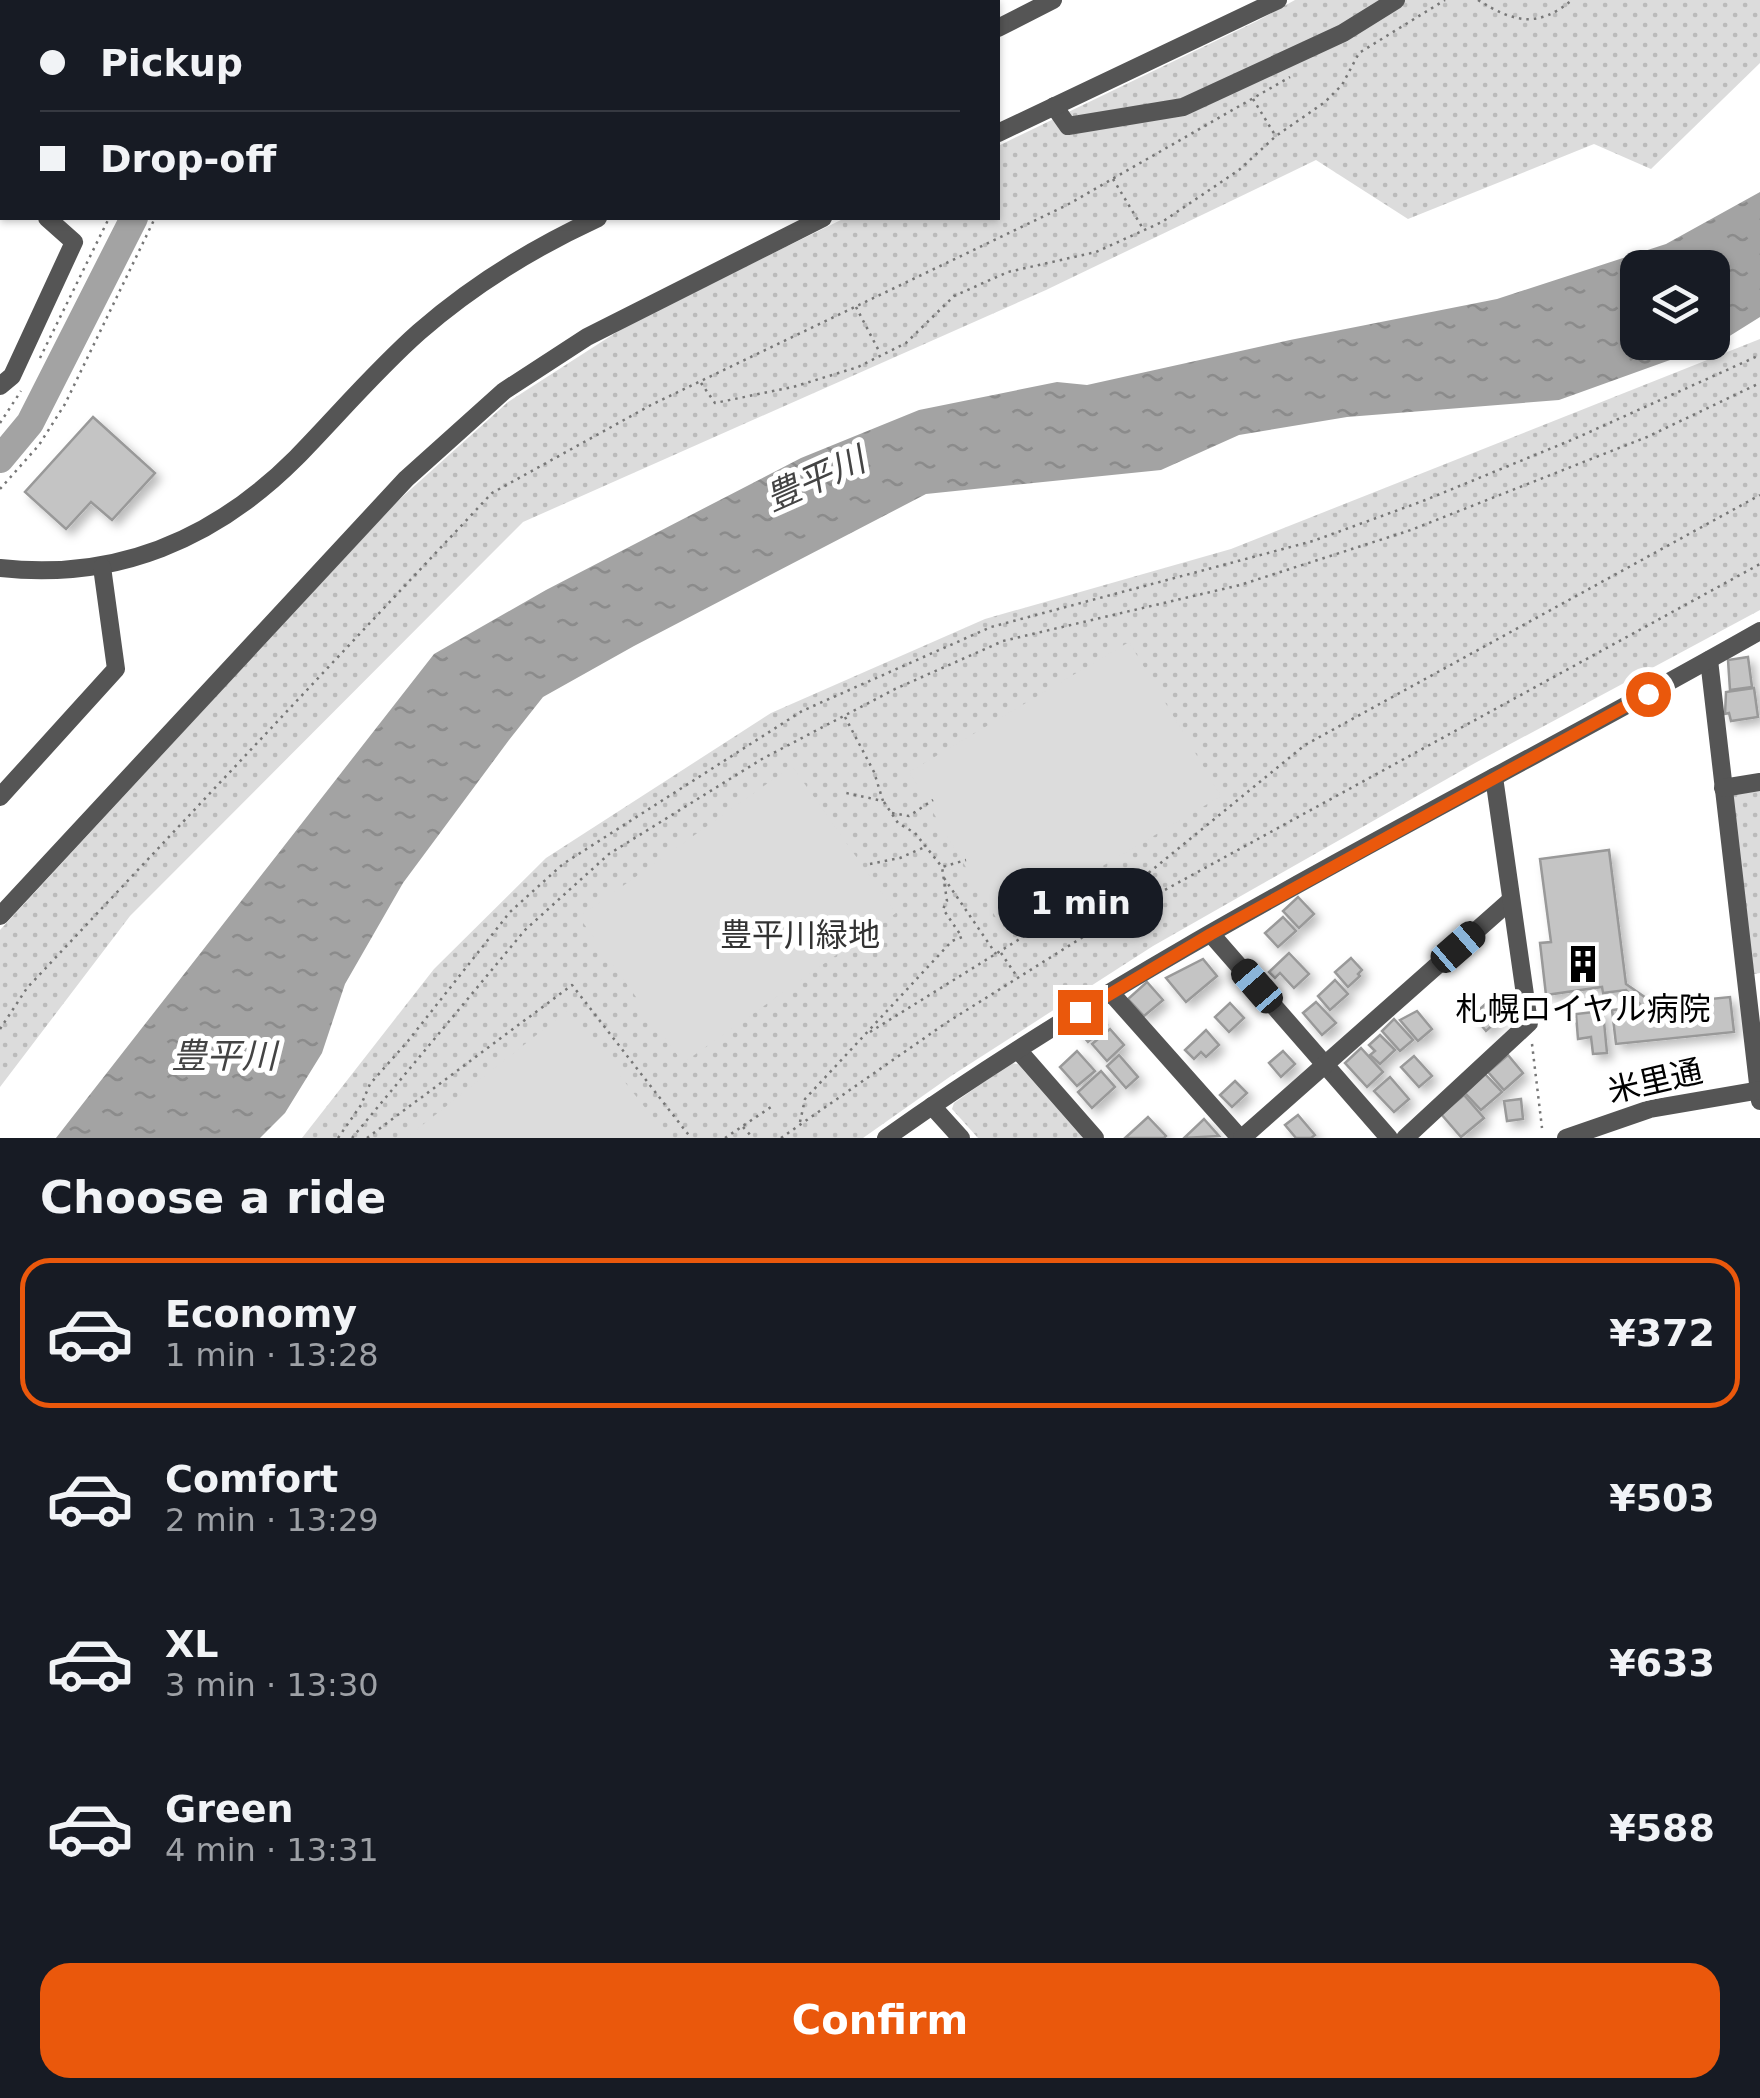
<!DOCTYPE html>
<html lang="en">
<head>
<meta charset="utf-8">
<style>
	body { margin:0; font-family:"DejaVu Sans","Noto Sans JP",sans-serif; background:#20242c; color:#f1f3f6; height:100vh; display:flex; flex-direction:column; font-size:38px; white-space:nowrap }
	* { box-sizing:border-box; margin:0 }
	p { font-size:32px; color:#9ea1a6 }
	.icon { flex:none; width:55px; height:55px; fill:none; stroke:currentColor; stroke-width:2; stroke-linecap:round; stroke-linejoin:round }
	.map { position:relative; height:1138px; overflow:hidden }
	.sheet { display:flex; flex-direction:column; background:#171b24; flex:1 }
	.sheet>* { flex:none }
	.top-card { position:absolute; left:0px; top:0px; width:1000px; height:220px; box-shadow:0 2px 8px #0004; display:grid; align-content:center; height:220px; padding:0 40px; background:#171b24 }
	.buttons { position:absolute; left:1620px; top:250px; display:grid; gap:20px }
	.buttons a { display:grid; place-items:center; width:110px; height:110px; border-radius:20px; background:#171b24; box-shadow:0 2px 8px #0004; font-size:50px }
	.end { position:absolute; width:45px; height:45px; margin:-22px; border:12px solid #ea580c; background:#fff; box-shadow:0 0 0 5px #fff }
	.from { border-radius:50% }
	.bubble { position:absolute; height:70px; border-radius:30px; background:#171b24; box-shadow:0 2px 8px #0004; font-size:32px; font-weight:700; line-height:70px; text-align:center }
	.car { position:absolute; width:30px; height:60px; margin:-30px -15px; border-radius:12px; box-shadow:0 0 8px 2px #0007; background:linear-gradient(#222 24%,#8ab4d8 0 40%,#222 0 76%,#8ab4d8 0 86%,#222 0) }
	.top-card b { display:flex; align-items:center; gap:35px; height:95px; font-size:38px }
	.top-card b+b { border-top:2px solid #363941 }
	.top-card i { width:25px; height:25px; background:#f1f3f6 }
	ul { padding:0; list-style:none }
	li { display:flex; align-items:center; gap:30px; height:150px; margin:0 20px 15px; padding:0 20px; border:5px solid transparent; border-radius:30px }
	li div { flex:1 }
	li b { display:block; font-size:38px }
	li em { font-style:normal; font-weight:700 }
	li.active { border-color:#ea580c }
	li>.icon { width:90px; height:90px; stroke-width:1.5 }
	h2 { padding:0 40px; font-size:45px; line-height:120px }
	.action { display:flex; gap:20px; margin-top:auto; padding:20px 40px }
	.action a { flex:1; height:115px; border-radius:30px; background:#ea580c; color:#fff; font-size:40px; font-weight:700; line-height:115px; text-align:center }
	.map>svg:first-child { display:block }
	.grass { fill:url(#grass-dots) }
	.garden { fill:#dcdcdc }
	.water { fill:url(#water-ripples); fill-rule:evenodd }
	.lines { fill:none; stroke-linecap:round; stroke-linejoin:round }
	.river { stroke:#a3a3a3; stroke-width:28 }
	.building { fill:#c4c4c4; stroke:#999; stroke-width:2.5; filter:url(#shadow) }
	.path { stroke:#777; stroke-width:2.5; stroke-dasharray:2.5 5; stroke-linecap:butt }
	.minor { stroke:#555; stroke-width:18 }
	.route { stroke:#ea580c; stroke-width:12 }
	.labels { text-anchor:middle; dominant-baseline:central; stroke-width:10; stroke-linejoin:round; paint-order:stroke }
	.park-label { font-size:32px; fill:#333; stroke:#fff }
	.poi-label { font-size:32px; fill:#000; stroke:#fff }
	.street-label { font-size:32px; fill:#000; stroke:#fff }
	.water-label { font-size:35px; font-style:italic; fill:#444; stroke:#fff }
</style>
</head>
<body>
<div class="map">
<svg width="1760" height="1138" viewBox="0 0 1760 1138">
	<defs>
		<pattern id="grass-dots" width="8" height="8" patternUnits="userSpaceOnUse" patternTransform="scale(2.5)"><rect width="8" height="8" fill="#dcdcdc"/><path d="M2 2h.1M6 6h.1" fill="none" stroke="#bbb" stroke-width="1.8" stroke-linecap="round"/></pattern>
		<pattern id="water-ripples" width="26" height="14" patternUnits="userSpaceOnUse" patternTransform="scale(2.5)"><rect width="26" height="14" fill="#a3a3a3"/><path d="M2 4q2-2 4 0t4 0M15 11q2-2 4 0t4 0" fill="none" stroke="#8b8b8b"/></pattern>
		<filter id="shadow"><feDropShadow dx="5.5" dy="5.5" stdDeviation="5" flood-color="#0004"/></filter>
	</defs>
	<rect width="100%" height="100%" fill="#fff"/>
	<g class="grass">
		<polygon points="1295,0 1760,0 1760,63 1651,169 1594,144 1408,219 1316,160 1046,290 523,522 130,916 0,1087 0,930 391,507 508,402 634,321 845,218 998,218 998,146 1257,21"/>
		<polygon points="1760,339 1760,610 1475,763 1153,946 951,1076 863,1138 302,1138 434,969 546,858 771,713 985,619 1231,549"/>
		<polygon points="1760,790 1760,973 1754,974 1731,794"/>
		<polygon points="1011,1063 1018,1064 1083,1138 978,1138 952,1109 954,1103"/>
	</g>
	<g class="garden">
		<polygon points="1129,642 1221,796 1001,926 909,772"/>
		<polygon points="792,766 896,913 683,1063 579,917"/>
		<polygon points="568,1010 669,1138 406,1138"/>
	</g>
	<path class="water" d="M1760,192V317L1720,342L1559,400L1347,417L1239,435L1161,470L926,494L634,646L543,697L509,740L403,883L345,984L322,1053L285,1113L260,1138H56L434,654L546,590L801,458L919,410L1057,382L1087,385L1290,340L1497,299L1666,244ZM1638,268H1712V342H1638Z"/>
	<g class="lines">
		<g class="river">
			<polyline points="234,2 235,0"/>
			<polyline points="0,459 30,423 134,218"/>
		</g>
	</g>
	<g class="building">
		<polygon points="2,26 2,140 0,143 0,28"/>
		<polygon points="93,417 155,473 112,520 91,502 66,529 25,492"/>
		<polygon points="1748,657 1752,687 1730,690 1728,660"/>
		<polygon points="1754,688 1758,717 1731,721 1729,713 1725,714 1726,692"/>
		<polygon points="1609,850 1626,984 1649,1000 1650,1005 1730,997 1734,1032 1616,1044 1612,1010 1642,1006 1626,990 1603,993 1602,987 1546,995 1540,943 1551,942 1540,859"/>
		<polygon points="1298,897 1314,914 1299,928 1283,911"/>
		<polygon points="1283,917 1296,931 1278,947 1265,933"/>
		<polygon points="1289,953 1309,974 1294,988 1280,973 1275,978 1269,972"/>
		<polygon points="1351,958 1362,970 1358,974 1360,976 1348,987 1335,972"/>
		<polygon points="1203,959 1217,976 1186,1002 1166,978"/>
		<polygon points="1335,980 1348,994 1330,1010 1318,996"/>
		<polygon points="1147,982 1163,1000 1144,1016 1128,999"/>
		<polygon points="1489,1001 1503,1016 1486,1031 1473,1015"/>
		<polygon points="1316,1002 1336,1023 1322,1035 1303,1013"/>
		<polygon points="1230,1003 1244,1018 1229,1032 1215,1017"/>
		<polygon points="1417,1011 1432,1029 1418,1041 1400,1020"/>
		<polygon points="1603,1011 1607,1053 1593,1054 1591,1037 1578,1039 1576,1014"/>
		<polygon points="1096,1013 1107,1025 1088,1042 1078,1030"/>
		<polygon points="1394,1019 1413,1040 1400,1051 1382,1031"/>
		<polygon points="1110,1029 1124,1045 1107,1061 1092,1044"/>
		<polygon points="1206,1030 1219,1045 1206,1057 1201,1052 1194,1059 1185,1050"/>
		<polygon points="1380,1035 1395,1050 1380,1064 1370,1055 1375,1051 1369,1045"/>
		<polygon points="1361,1048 1383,1072 1367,1087 1345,1063"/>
		<polygon points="1077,1051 1095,1071 1077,1086 1060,1067"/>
		<polygon points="1283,1051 1295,1064 1281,1077 1269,1063"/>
		<polygon points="1119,1055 1138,1077 1126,1088 1107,1066"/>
		<polygon points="1508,1055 1523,1073 1504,1090 1488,1072"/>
		<polygon points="1414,1056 1432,1076 1419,1087 1401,1067"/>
		<polygon points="1101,1071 1115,1087 1092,1108 1078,1092"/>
		<polygon points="1485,1074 1502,1092 1481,1110 1465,1093"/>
		<polygon points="1390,1077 1409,1099 1394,1112 1374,1091"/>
		<polygon points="1235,1081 1247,1093 1232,1107 1220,1095"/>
		<polygon points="1464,1095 1484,1118 1461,1137 1441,1114"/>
		<polygon points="1521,1099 1523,1119 1507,1121 1504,1101"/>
		<polygon points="1298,1115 1315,1135 1311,1138 1296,1138 1285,1125"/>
		<polygon points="1148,1117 1166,1136 1164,1138 1125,1138"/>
		<polygon points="1204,1119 1219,1136 1184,1138"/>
	</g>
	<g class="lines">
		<g class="path">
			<path d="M1478,0C1515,23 1538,28 1572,0"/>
			<polyline points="208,2 210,0"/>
			<polyline points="257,2 259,0"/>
			<polyline points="1253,99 1275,135"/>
			<polyline points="1113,179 1142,227"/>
			<polyline points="856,307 880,353"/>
			<polyline points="40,358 109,218"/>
			<polyline points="701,383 715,403 793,387 858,367 906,343 954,296 1008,272 1096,252 1162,222 1239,170 1276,136 1325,102 1342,85 1359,53 1445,0"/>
			<polyline points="0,423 21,391"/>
			<polyline points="0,489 39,445 65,404 155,218"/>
			<polyline points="845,717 874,772 883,801 846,793"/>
			<polyline points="884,802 898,823 915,833 942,867 966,860"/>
			<polyline points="892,813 909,816 933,800"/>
			<polyline points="870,864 900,858 925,847"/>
			<polyline points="944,878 996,954"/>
			<polyline points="1104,922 1119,897 1305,745 1760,495"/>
			<polyline points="1001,953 1016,975"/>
			<polyline points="0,1029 27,988 492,493 651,405 1067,205 1290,77"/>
			<polyline points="870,1032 1076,904"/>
			<polyline points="1532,1044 1542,1128"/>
			<polyline points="800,1122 805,1099 952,941 962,937 943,909 947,901 942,867"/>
			<polyline points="743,1127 753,1138"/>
			<polyline points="338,1138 361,1105 370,1084 408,1041 510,912 563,864 802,711 991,627 1313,541 1423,501 1574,439 1760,355"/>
			<polyline points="352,1138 525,930 609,854 762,759 895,689 1003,641 1240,585 1411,530 1647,437 1760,383"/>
			<polyline points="367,1138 572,985 691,1138"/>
			<polyline points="725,1138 771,1107"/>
			<polyline points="781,1138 946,1023 1110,920 1760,564"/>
		</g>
		<g class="minor">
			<polyline points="660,0 661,2"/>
			<polyline points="998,28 1053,0"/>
			<polyline points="1054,106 1068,126 1183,107 1343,33 1396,0"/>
			<polyline points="998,133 1278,0"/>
			<polyline points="0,176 2,178"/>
			<polyline points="0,386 12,376 74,242 47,218"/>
			<path d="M0,568C116,581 215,539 296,458C337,416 375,371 419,332C473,285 533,248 598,218"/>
			<polyline points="1709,660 1760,1101"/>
			<polyline points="1723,788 1760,782"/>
			<polyline points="0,797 116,669 102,567"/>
			<polyline points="0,916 406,479 504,391 587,337 823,218"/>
			<polyline points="1211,934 1389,1138"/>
			<polyline points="1112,994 1240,1138"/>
			<polyline points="1018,1050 1095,1138"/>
			<polyline points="932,1106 961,1138"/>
			<path d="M886,1138C1161,943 1468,797 1760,631"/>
			<polyline points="1242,1138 1511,900"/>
			<polyline points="1405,1138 1529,1023 1494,777"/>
			<polyline points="1566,1138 1650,1109 1760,1090"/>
		</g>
	</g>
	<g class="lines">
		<polyline class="route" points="1080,1012 1211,934 1648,694"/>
	</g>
	<defs>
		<g id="building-bare" transform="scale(3)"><path d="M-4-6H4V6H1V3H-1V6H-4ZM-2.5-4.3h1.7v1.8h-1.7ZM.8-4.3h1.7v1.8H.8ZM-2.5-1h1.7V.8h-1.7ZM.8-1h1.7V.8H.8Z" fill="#000" stroke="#fff" stroke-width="2.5" paint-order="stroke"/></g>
	</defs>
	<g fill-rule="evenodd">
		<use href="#building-bare" x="1583" y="964"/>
	</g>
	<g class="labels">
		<g class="park-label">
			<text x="800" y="935">豊平川緑地</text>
		</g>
		<g class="poi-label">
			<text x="1583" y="1009">札幌ロイヤル病院</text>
		</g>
		<g class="street-label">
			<text transform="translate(1655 1081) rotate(-13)">米里通</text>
		</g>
		<g class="water-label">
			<text transform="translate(815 479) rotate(-24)">豊平川</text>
			<text x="224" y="1056">豊平川</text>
		</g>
	</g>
</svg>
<div class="buttons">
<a><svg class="icon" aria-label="layers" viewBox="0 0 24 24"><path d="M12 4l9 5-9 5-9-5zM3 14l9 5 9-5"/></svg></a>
</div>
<i class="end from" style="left:1648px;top:694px"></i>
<i class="end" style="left:1080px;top:1012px"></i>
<div class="bubble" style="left:998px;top:868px;width:165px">1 min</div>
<i class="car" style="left:1458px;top:947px;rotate:49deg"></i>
<i class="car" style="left:1257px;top:986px;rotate:319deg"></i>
<div class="top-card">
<b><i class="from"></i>Pickup</b>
<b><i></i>Drop-off</b>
</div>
</div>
<section class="sheet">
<h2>Choose a ride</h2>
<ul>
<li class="active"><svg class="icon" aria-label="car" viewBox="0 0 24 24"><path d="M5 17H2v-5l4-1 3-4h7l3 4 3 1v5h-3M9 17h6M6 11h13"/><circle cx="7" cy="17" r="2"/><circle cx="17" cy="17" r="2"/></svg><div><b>Economy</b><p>1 min · 13:28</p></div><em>¥372</em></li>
<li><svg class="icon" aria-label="car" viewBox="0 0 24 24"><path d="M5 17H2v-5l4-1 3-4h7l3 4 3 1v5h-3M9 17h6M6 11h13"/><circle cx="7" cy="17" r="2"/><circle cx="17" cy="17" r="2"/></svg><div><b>Comfort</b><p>2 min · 13:29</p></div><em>¥503</em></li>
<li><svg class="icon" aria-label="car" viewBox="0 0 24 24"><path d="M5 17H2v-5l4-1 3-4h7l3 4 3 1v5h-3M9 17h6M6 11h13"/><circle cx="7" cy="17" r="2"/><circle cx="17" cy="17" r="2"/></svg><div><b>XL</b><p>3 min · 13:30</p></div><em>¥633</em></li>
<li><svg class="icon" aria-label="car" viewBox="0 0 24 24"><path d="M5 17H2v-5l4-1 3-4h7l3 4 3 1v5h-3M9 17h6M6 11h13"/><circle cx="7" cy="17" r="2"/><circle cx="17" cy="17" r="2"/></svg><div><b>Green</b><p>4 min · 13:31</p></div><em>¥588</em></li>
</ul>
<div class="action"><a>Confirm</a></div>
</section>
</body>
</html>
